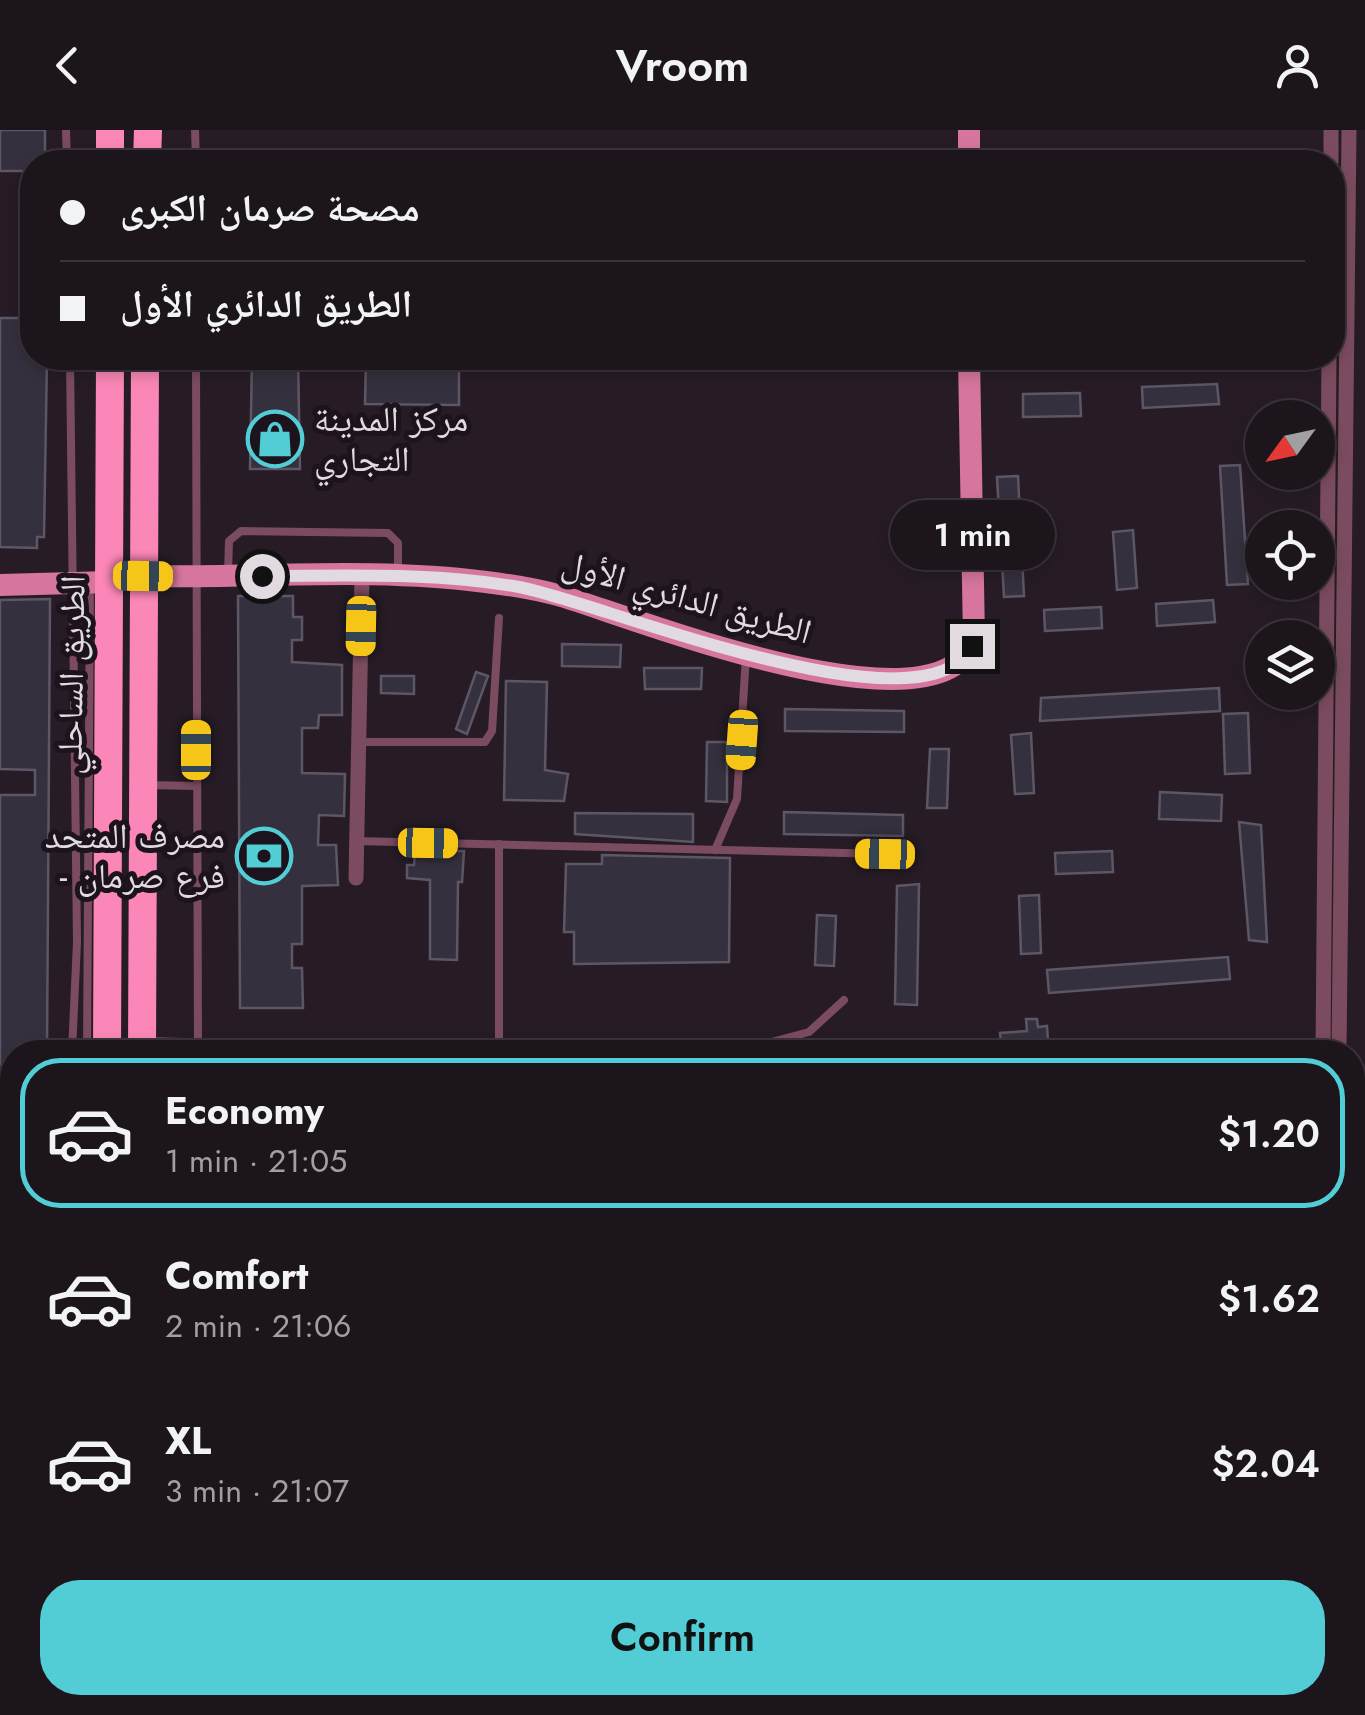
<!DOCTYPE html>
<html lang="en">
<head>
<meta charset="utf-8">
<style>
	body { margin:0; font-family:Jost,"Noto Naskh Arabic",sans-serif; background:#251e25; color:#f1f3f6; height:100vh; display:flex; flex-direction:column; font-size:38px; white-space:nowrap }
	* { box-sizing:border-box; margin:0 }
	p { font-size:32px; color:#a09fa3 }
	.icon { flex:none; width:55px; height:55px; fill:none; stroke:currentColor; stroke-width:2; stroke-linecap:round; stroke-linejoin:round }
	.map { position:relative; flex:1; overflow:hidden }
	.side { position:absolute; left:0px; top:910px; width:1365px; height:675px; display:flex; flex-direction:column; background:#1d151c; border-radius:40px 40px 0 0; box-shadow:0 5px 15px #0003,0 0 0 2px #3b343b }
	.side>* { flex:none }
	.hud { position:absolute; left:20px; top:20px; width:1325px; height:220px; border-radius:40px; box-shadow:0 5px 15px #0003,0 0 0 2px #3b343b; display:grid; align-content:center; height:220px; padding:0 40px; background:#1d151c }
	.needle { width:65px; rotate:237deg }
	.tools { position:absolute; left:1245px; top:270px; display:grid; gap:20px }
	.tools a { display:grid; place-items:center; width:90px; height:90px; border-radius:50%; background:#1d151c; box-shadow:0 5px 15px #0003,0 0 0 2px #3b343b; font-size:50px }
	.end { position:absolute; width:45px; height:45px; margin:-22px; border:12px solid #e1dae0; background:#111; box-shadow:0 0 0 5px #111 }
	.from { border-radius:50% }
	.bubble { position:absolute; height:70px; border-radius:35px; background:#1d151c; box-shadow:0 5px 15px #0003,0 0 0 2px #3b343b; font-size:32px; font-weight:600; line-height:70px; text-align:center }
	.car { position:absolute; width:30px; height:60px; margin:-30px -15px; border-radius:12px; box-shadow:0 0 8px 2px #0007; background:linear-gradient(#f5c518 24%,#345 0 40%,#f5c518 0 76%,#345 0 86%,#f5c518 0) }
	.hud b { display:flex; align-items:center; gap:35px; height:95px; font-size:38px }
	.hud b+b { border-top:2px solid #3b343b }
	.hud i { width:25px; height:25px; background:#f1f3f6 }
	ul { padding:18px 0 0; list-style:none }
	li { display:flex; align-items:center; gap:30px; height:150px; margin:0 20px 15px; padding:0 20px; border:5px solid transparent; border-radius:40px }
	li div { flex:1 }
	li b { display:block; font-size:38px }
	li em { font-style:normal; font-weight:600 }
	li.active { border-color:#52ccd5 }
	li>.icon { width:90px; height:90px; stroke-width:1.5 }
	.primary-button { display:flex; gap:20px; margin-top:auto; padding:20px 40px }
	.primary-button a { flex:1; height:115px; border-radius:40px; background:#52ccd5; color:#111; font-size:40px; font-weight:600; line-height:115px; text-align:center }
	header { display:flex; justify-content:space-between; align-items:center; height:130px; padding:0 40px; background:#1d151c; font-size:45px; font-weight:600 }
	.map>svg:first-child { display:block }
	.green { fill:#5b2426 }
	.building { fill:#35303d; stroke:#5c5665; stroke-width:2.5 }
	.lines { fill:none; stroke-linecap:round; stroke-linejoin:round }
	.lane { stroke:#7b4c5f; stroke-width:8 }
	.street { stroke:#7b4c5f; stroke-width:15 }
	.primary { stroke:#d6769e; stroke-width:22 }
	.highway { stroke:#fa87b7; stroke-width:28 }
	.route { stroke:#e1dae0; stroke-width:12 }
	.labels { text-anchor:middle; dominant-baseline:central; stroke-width:10; stroke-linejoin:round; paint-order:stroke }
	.poi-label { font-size:35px; fill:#e1dae0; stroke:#1d131c; text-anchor:start }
	.street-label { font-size:35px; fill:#e1dae0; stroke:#1d131c }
</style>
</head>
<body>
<header><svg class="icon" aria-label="back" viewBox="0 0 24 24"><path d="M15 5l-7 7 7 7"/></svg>Vroom<svg class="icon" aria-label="person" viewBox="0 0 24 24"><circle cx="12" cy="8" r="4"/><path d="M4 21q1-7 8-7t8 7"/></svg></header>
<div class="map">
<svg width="1365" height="1585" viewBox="0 0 1365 1585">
	<rect width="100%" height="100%" fill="#271c26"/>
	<polygon class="green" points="883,1572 883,1585 270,1585 270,1573"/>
	<g class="building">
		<polygon points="0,0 45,0 45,32 32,32 32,41 0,41"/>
		<polygon points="0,188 32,188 32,228 47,228 44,407 37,407 37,418 0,417"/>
		<polygon points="252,228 298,228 300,339 250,339"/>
		<polygon points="366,228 459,228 459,275 365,274"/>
		<polygon points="1217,254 1219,274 1143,278 1142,257"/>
		<polygon points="1080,263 1081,286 1023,287 1023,264"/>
		<polygon points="1240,335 1248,454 1227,455 1220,336"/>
		<polygon points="1018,346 1024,466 1004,467 997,347"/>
		<polygon points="1133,400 1137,458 1117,460 1113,402"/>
		<polygon points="238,466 293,466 293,487 302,487 302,510 292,510 292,532 342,535 342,585 319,585 318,598 302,598 302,643 345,644 344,686 319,685 318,715 336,715 338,755 302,756 302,814 292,814 292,838 302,838 303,878 240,878"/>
		<polygon points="50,469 47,922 12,922 12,952 0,952 0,665 35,665 35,640 0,639 0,470"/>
		<polygon points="1213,470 1215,492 1157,496 1156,474"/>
		<polygon points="1101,477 1102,498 1045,501 1044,480"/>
		<polygon points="562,514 621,515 620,537 562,536"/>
		<polygon points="644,538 702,538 701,559 645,559"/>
		<polygon points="476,542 488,546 467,604 456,599"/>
		<polygon points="381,546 414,546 414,564 381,563"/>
		<polygon points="506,551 547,552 545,640 568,644 564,671 504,670"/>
		<polygon points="1219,558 1220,581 1040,591 1041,568"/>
		<polygon points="785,579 904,581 904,602 785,601"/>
		<polygon points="1248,583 1250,643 1225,644 1223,584"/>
		<polygon points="1031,603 1034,663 1015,664 1011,605"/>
		<polygon points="707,612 727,612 727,672 706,671"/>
		<polygon points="930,619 949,619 947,678 927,678"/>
		<polygon points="1160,662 1222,665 1221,691 1159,689"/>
		<polygon points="784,682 903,685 903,706 784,704"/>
		<polygon points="575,683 693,684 693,712 575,704"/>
		<polygon points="1239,692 1261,695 1267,812 1249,810"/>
		<polygon points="451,721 464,721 462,752 458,752 457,830 430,829 430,750 407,748 407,735 414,735 415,723 451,725"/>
		<polygon points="1112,721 1113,742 1056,744 1055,723"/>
		<polygon points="602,725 730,728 729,832 574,834 574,802 564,802 566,734 602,734"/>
		<polygon points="919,754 917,875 895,874 897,756"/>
		<polygon points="1039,765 1041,823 1021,824 1019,766"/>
		<polygon points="817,785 836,786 834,836 815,835"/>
		<polygon points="1228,827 1230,849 1049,863 1047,840"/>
		<polygon points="1026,889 1037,889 1038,897 1047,896 1048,910 1001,914 1000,903 1027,901"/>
	</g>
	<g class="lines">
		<g class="lane">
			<polyline points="66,0 67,32"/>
			<polyline points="195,0 196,32"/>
			<polyline points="70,228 77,812 72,922"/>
			<polyline points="196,228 198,922"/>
			<polyline points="228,444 229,411 241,401 388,403 398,413 398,442"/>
			<polyline points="359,612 485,612 492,601 499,488"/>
			<polyline points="148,655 196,656"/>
			<polyline points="356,711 885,724"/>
			<polyline points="499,714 499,913"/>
			<polyline points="715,720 737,669 746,526"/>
			<polyline points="147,911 367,917 388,922"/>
			<polyline points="87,922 90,457"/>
			<polyline points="444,922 485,912 591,921 764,914 809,902 844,870"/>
			<polyline points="0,976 12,976"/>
			<polyline points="0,1097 12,1098"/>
			<polyline points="0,1301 12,1297"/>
			<polyline points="204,1572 204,1585"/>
			<polyline points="253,1572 253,1585"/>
			<polyline points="472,1579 472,1572"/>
			<polyline points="68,1585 68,1572"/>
			<polyline points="85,1585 85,1572"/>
		</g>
		<g class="street">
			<polyline points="1331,32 1331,0"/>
			<polyline points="356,748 362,446"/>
			<polyline points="1323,922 1329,228"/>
			<polyline points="1339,922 1349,0"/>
			<polyline points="0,1381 12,1373"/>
			<polyline points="1318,1585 1318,1572"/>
			<polyline points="1332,1585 1332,1572"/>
		</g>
		<g class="primary">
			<polyline points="969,0 969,32"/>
			<path d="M143,446C256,448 373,437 486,452C511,455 536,459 561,466C630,486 943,612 974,509L969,228"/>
			<polyline points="0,455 110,452"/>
		</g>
		<g class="highway">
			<polyline points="110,32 110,0"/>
			<polyline points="147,32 148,0"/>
			<polyline points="107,922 110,228"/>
			<polyline points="142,922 145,228"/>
			<polyline points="139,1572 139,1585"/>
			<polyline points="105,1585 105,1572"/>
		</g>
	</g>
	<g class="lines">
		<path class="route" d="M262,446C347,446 434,442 519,457C598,471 926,610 972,516"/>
	</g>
	<defs>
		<g id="shop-ring" transform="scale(2.875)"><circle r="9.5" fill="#1d131c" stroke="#52ccd5" stroke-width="1.5"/><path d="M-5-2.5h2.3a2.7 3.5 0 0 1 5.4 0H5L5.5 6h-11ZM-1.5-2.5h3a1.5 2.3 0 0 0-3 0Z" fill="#52ccd5"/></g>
		<g id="bank-ring" transform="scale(2.875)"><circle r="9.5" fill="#1d131c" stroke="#52ccd5" stroke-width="1.5"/><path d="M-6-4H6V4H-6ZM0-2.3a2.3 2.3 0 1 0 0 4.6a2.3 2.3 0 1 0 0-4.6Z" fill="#52ccd5"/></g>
	</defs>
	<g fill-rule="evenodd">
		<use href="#shop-ring" x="275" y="309"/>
		<use href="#bank-ring" x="264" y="726"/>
	</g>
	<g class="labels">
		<g class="poi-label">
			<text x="314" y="289">مركز المدينة<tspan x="314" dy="40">التجاري</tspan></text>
			<text x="225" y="706" text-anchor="end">مصرف المتحد<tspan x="225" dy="40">- فرع صرمان</tspan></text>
		</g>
		<g class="street-label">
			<text transform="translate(687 467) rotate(16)">الطريق الدائري الأول</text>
			<text transform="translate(71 545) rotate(-89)">الطريق الساحلي</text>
		</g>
	</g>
</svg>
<div class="tools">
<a><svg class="needle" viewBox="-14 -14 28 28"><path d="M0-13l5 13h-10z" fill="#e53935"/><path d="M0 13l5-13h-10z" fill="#a09fa3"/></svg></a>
<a><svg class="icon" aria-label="locate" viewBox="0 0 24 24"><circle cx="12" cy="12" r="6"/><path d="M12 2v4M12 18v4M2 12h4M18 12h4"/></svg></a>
<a><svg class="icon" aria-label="layers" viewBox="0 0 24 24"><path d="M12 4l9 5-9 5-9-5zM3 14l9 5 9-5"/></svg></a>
</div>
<i class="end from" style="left:262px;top:446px"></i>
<i class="end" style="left:972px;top:516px"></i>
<div class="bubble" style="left:890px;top:370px;width:165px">1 min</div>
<i class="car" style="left:143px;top:446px;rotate:91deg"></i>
<i class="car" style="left:361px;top:496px;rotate:181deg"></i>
<i class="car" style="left:742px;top:610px;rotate:184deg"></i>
<i class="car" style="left:196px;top:620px;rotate:0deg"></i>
<i class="car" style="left:428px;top:713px;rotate:91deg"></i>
<i class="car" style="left:885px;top:724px;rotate:271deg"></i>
<div class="hud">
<b><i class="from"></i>مصحة صرمان الكبرى</b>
<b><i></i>الطريق الدائري الأول</b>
</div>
<section class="side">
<ul>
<li class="active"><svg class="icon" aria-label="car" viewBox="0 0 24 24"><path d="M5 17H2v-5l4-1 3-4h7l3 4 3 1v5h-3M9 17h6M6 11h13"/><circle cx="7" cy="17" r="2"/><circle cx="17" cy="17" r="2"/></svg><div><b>Economy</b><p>1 min · 21:05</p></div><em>$1.20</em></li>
<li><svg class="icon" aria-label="car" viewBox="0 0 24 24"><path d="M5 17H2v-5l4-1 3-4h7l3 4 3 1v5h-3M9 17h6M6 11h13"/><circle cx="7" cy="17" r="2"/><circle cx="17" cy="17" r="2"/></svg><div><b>Comfort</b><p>2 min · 21:06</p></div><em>$1.62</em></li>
<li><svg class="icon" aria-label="car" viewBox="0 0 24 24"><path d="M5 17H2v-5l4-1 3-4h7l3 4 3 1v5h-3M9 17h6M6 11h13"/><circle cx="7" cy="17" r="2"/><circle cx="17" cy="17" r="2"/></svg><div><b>XL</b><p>3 min · 21:07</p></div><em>$2.04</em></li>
</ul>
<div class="primary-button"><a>Confirm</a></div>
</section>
</div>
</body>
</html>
